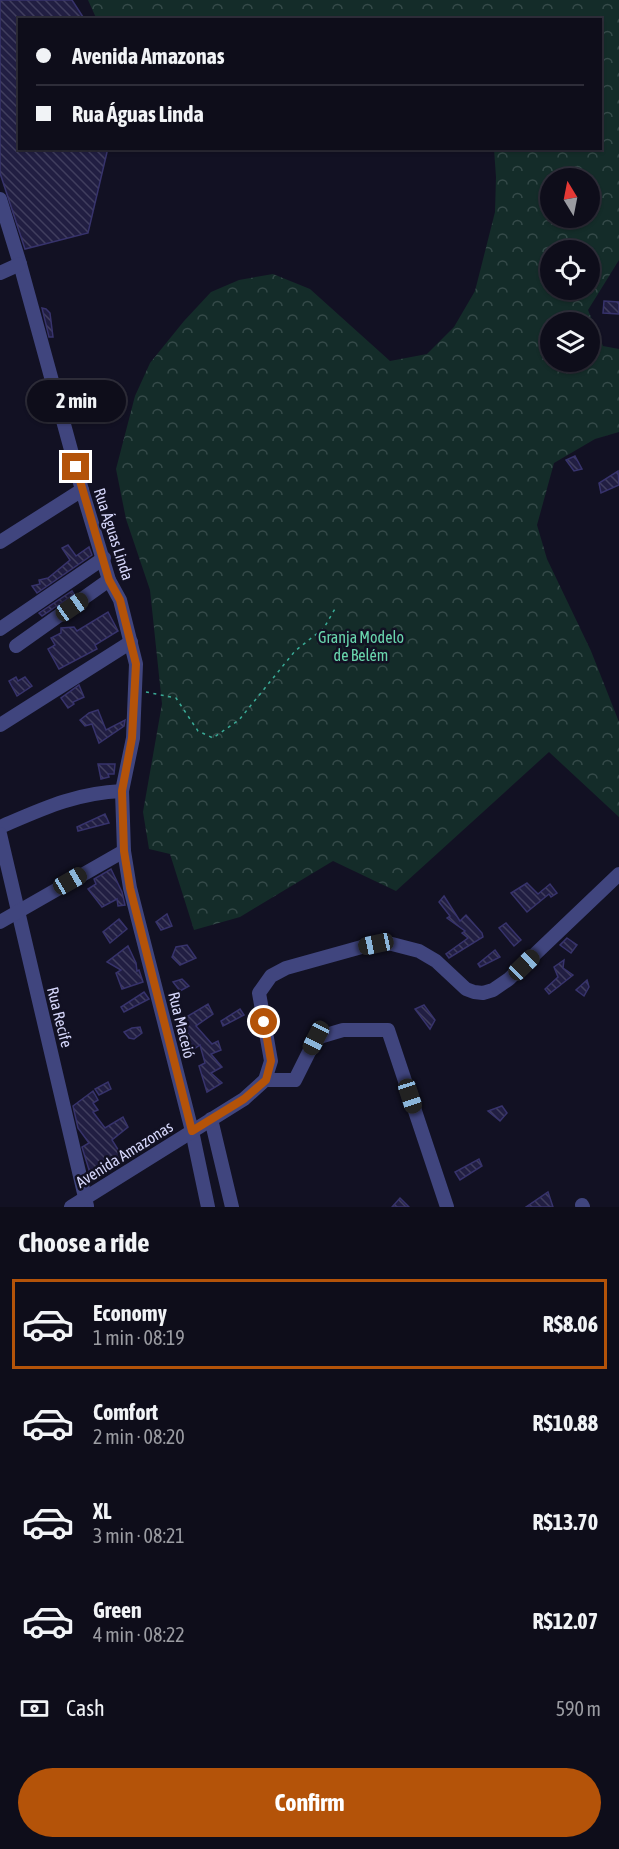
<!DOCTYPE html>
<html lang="en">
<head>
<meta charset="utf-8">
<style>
	body { margin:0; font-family:"Asap Condensed",sans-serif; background:#171623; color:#f1f3f6; height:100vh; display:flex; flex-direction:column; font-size:22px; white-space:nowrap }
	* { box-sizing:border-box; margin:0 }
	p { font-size:20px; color:#9b9ca2 }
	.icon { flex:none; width:33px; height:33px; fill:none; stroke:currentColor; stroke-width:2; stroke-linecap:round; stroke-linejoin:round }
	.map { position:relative; height:1207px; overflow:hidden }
	.sheet { display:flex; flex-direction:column; background:#0e0d1a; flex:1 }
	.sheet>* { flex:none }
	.guide { position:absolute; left:18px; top:18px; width:584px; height:132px; border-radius:0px; box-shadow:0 2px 4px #0004,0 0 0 2px #2e2d39; display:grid; align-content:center; height:132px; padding:0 18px; background:#0e0d1a }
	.needle { width:39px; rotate:350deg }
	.buttons { position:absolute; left:540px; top:168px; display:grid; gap:12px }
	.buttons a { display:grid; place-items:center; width:60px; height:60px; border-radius:50%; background:#0e0d1a; box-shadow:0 2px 4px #0004,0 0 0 2px #2e2d39; font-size:30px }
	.end { position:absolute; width:27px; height:27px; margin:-14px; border:8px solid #b45309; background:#fff; box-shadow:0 0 0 3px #fff }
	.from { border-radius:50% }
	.bubble { position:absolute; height:42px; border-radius:21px; background:#0e0d1a; box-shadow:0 2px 4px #0004,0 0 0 2px #2e2d39; font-size:20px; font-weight:700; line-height:42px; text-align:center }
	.car { position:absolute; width:18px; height:36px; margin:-18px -9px; border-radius:8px; box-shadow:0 0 4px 2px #0007; background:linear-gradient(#222 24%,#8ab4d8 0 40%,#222 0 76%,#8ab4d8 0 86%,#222 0) }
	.guide b { display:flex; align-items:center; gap:21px; height:57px; font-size:22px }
	.guide b+b { border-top:2px solid #2e2d39 }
	.guide i { width:15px; height:15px; background:#f1f3f6 }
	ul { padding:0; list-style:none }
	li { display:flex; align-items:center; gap:18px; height:90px; margin:0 12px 9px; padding:0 6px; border:3px solid transparent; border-radius:0px }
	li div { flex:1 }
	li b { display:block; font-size:22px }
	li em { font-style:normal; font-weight:700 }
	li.current { border-color:#b45309 }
	li>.icon { width:54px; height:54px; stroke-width:1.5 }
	h2 { padding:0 18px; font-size:27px; line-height:72px }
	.pay { display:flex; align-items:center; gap:15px; height:66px; padding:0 18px; font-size:22px }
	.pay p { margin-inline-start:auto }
	.button { display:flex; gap:12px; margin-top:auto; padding:12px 18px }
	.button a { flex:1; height:69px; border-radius:36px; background:#b45309; color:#fff; font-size:24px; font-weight:700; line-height:69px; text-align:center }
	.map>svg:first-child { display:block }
	.forest { fill:url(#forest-crowns); fill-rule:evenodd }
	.building { fill:url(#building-back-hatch); stroke:#37336c; stroke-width:1.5 }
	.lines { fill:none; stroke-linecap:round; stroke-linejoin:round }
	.path { stroke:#3aab97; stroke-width:1.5; stroke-dasharray:3 4.5; stroke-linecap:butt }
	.minor { stroke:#40457e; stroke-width:14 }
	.route { stroke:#b45309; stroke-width:8 }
	.labels { text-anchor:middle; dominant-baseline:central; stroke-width:5; stroke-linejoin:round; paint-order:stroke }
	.street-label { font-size:16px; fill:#d6d7fb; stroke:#121123 }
	.park-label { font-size:16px; fill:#69d5ad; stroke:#121123 }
</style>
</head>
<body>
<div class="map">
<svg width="619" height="1207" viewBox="0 0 619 1207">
	<defs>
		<pattern id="forest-crowns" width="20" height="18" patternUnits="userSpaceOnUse" patternTransform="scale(1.5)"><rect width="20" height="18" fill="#142c29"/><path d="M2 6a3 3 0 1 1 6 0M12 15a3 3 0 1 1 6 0" fill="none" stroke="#354a49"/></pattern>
		<pattern id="building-back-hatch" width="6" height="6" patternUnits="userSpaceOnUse" patternTransform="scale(1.5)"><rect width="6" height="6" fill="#211e42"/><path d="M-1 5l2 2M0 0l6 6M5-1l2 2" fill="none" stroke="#403e5e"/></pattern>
	</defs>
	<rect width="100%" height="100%" fill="#121123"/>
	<path class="forest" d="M88,0H619V260L588,310L603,346L619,349V432L595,439L554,463L537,525L547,559L591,651L619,722V817L549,752L396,891L333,861L240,917L194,930L170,854L149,849L143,812L162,704L150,590L126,519L116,469L135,396L150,363L184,321L211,292L239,280L273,274L310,289L390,361L427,354L454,327L475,291L495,212L496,177L494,149L600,148V20H97ZM550,178H590V218H550ZM550,250H590V290H550ZM550,322H590V362H550Z"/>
	<g class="building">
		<polygon points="0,0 72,0 85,20 20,20 20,148 108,148 88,233 25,249 0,173"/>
		<polygon points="604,301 619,302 619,314 603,313"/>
		<polygon points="42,308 46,309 50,313 53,337 49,337"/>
		<polygon points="575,456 582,469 574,471 566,460"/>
		<polygon points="618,471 619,485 601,493 599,483"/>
		<polygon points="68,545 76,556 89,547 92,555 37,593 32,586 40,584 39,580 48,578 70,560 62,548"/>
		<polygon points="72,591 74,594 42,616 39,613"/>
		<polygon points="108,612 118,631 95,645 97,649 59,669 48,649 55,645 51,638 61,633 61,628 74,627 77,631"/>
		<polygon points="16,677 18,681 25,677 32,686 17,696 9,681"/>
		<polygon points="79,685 84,697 73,702 74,704 68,708 61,698"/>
		<polygon points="98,710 106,730 125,720 124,726 99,743 92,724 85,726 80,720 89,713"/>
		<polygon points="98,764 115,764 114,774 108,774 109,777 101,779"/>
		<polygon points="105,814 109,823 78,831 77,827"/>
		<polygon points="111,869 122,892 125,905 118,906 117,899 102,907 88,889 96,884 94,879"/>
		<polygon points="527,883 538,894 550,884 557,893 551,897 549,894 527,912 511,893"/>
		<polygon points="444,896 460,921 466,915 482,933 483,937 449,958 446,954 468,938 462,933 465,931 447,918 450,916 439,902"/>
		<polygon points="167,914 172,926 161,930 156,922"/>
		<polygon points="119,919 127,929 110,943 103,932"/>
		<polygon points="506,923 521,940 514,946 499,928"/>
		<polygon points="567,938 577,945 571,953 560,945"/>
		<polygon points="187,945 196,958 180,965 172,957 176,947"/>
		<polygon points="128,946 136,963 137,971 139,970 143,982 122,989 116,973 121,970 107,962"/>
		<polygon points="495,950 500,957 480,967 478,964"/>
		<polygon points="564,960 563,968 573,975 549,994 545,989 558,977 554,967"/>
		<polygon points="182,979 189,986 180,991 173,982"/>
		<polygon points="587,980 589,987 584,996 576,990"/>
		<polygon points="144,992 149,999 124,1012 121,1007"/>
		<polygon points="208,1004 213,1014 196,1026 212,1044 218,1041 221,1050 211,1054 222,1067 211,1073 222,1083 207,1092 199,1066 205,1063 200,1045 194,1049 178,1022"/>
		<polygon points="424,1005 435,1020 430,1029 415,1009"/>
		<polygon points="240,1009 244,1015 223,1026 221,1021"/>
		<polygon points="140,1027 142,1033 134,1039 129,1038 124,1032 132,1028"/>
		<polygon points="108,1082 111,1089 99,1095 95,1089"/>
		<polygon points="93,1091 98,1100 93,1103 98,1110 93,1112 105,1128 123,1117 128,1127 112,1140 122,1156 115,1159 113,1157 90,1173 82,1147 89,1143 78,1128 73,1106"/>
		<polygon points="502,1106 507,1113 500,1121 488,1111"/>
		<polygon points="479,1159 482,1166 460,1180 455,1172"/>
		<polygon points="548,1192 553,1207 526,1207"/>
		<polygon points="400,1198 409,1207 392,1207"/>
	</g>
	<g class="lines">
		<polyline class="path" points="146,692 176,698 198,731 213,738 239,720 295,651 324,628 336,607"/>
		<g class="minor">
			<polyline points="0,199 20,264 82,490 109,580 120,600 136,664 133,738 122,791 124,851 130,888 192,1131 208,1207"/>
			<polyline points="0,273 20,264"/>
			<polyline points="0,542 82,490"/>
			<polyline points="0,629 104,558"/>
			<polyline points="16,646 109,580"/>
			<polyline points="0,725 131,642"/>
			<path d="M0,827C42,809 75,793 122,791"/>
			<polyline points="0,834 87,1206"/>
			<polyline points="0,922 124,851"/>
			<polyline points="265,1080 295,1080 316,1038 343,1030 388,1030 447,1207"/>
			<polyline points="211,1119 232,1207"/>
			<polyline points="582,1205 583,1207"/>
			<polyline points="71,1207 244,1099 265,1080 271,1061 259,993 271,976 286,968 376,943 392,944 419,951 436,961 466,989 474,992 483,993 493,990 509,979 619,874"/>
		</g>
	</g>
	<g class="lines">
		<polyline class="route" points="76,467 109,580 120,600 136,664 132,738 122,791 124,851 130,888 192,1131 244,1099 266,1080 271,1061 264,1022"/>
	</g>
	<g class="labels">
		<g class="street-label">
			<text transform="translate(114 534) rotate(72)">Rua Águas Linda</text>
			<text transform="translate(60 1017) rotate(76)">Rua Recife</text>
			<text transform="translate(182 1025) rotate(76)">Rua Maceió</text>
			<text transform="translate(124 1154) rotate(-32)">Avenida Amazonas</text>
		</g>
		<g class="park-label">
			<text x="361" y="637">Granja Modelo<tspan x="361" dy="18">de Belém</tspan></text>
		</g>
	</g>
</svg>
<div class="buttons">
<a><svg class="needle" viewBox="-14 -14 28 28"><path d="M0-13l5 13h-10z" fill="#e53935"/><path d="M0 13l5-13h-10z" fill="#9b9ca2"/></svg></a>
<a><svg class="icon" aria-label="locate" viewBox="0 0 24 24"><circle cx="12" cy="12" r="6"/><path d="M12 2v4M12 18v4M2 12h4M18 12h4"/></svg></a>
<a><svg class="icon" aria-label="layers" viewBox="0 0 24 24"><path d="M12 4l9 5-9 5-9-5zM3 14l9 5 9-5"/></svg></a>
</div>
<i class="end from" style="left:264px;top:1022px"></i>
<i class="end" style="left:76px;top:467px"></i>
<div class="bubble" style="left:27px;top:380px;width:99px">2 min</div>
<i class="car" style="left:72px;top:607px;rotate:55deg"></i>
<i class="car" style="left:70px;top:881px;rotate:60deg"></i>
<i class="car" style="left:376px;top:944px;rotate:258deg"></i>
<i class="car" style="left:524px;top:965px;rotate:46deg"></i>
<i class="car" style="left:316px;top:1038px;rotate:207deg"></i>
<i class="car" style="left:410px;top:1096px;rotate:162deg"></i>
<div class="guide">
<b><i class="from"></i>Avenida Amazonas</b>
<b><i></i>Rua Águas Linda</b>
</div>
</div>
<section class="sheet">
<h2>Choose a ride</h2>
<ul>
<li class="current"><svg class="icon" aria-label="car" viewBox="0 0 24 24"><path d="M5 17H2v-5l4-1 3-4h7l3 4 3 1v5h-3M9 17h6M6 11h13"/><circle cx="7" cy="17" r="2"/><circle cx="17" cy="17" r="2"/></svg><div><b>Economy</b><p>1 min · 08:19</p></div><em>R$8.06</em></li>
<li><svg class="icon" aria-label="car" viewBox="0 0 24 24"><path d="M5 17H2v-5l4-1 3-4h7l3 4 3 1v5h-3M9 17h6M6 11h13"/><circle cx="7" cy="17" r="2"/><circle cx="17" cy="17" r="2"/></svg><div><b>Comfort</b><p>2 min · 08:20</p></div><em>R$10.88</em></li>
<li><svg class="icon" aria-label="car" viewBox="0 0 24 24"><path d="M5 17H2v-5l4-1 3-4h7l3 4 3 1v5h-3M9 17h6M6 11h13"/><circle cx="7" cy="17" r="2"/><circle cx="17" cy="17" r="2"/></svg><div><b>XL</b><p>3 min · 08:21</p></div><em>R$13.70</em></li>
<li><svg class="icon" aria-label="car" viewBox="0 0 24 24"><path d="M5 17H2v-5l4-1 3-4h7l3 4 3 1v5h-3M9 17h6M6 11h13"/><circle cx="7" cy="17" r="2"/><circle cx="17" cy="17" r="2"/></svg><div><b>Green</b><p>4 min · 08:22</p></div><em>R$12.07</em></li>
</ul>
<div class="pay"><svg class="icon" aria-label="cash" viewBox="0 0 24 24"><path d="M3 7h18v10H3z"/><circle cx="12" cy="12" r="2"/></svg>Cash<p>590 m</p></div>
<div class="button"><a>Confirm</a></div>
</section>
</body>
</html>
